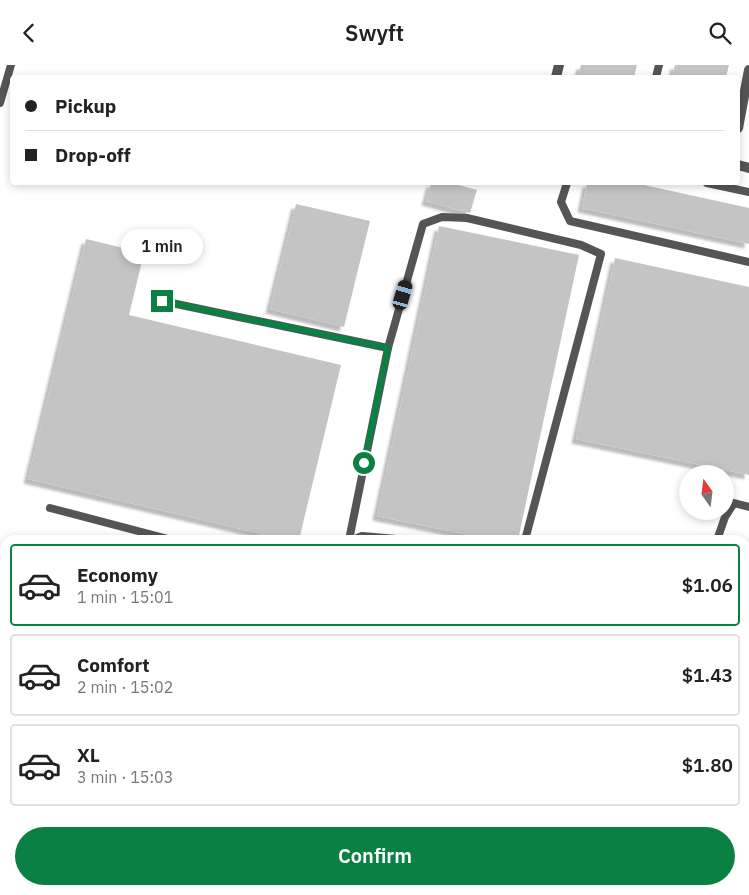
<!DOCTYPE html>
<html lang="en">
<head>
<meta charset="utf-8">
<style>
	body { margin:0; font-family:"IBM Plex Sans",sans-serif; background:#f2f2f2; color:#222; height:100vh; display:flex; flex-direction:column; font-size:19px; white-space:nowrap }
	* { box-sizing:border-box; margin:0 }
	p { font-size:16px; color:#767676 }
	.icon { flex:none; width:28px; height:28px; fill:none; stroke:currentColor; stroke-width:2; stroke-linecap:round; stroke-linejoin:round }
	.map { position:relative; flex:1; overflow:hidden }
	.panel { position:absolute; left:0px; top:470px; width:750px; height:360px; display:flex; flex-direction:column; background:#fff; border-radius:15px 15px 0 0; box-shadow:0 2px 8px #0003 }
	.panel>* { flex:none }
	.hud { position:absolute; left:10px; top:10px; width:730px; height:110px; border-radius:5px; box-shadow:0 2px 8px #0003; display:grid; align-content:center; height:110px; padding:0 15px; background:#fff }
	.needle { width:32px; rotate:346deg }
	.controls { position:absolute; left:679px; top:400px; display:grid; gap:10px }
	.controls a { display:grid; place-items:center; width:55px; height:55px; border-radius:50%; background:#fff; box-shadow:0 2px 8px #0003; font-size:25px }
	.end { position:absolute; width:22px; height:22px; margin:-11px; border:6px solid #0b8043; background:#fff; box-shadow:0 0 0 2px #fff }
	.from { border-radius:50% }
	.bubble { position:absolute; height:35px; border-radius:18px; background:#fff; box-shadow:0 2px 8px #0003; font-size:16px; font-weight:600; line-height:35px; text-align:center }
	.car { position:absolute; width:15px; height:30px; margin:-15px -8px; border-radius:6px; box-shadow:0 0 4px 1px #0007; background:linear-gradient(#222 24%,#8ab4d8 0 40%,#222 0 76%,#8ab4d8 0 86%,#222 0) }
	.hud b { display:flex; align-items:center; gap:18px; height:48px; font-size:19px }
	.hud b+b { border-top:1px solid #e0e0e0 }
	.hud i { width:12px; height:12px; background:#222 }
	ul { padding:9px 0 0; list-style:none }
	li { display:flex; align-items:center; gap:15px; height:82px; margin:0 10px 8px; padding:0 5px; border:2px solid #e0e0e0; border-radius:5px }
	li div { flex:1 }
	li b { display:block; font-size:19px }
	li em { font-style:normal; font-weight:600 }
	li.current { border-color:#0b8043 }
	li>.icon { width:45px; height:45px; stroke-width:1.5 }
	.cta { display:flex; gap:10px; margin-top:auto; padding:10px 15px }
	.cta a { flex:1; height:58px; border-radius:30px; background:#0b8043; color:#fff; font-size:20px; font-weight:600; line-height:58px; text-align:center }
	header { display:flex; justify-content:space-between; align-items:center; height:65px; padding:0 15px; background:#fff; font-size:22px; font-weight:600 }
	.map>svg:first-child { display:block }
	.building { fill:#c4c4c4; filter:url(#shadow) }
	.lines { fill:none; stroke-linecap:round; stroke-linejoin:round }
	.motorway-casing { stroke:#dbdbdb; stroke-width:18 }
	.service { stroke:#555; stroke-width:8 }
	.minor { stroke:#555; stroke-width:10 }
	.tertiary { stroke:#555; stroke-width:10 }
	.motorway { stroke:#000; stroke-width:15 }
	.route { stroke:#0b8043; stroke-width:6 }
</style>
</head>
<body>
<header><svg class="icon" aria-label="back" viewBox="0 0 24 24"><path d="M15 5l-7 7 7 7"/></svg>Swyft<svg class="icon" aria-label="search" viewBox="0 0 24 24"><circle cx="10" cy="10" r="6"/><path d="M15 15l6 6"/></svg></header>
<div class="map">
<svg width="749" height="830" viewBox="0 0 749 830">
	<defs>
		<filter id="shadow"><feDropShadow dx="-4.5" dy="4.5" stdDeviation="1" flood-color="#0004"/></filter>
	</defs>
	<rect width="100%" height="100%" fill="#fff"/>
	<g class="building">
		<polygon points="581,0 637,0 634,12 578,12"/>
		<polygon points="675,0 729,0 726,12 672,12"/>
		<polygon points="431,118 451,118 477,125 470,148 426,136"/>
		<polygon points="587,118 635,118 749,143 749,179 582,143"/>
		<polygon points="296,139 370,156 344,262 270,244"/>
		<polygon points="439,161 579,190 518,475 494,475 377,451"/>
		<polygon points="86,174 144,188 129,250 341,300 299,475 288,475 28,414"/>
		<polygon points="615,193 749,222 749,410 576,374"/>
	</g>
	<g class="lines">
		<g class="motorway-casing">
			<g id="motorway">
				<polyline points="0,724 5,726"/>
				<polyline points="0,760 5,761"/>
				<polyline points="0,792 5,794"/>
				<polyline points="123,825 142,830"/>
				<polyline points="171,825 175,830"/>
				<polyline points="254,825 273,830"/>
			</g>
		</g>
		<g class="service">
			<polyline points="656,12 659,0"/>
			<polyline points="0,38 11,0"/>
			<polyline points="567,118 561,137 570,156 749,197"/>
			<polyline points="707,118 749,127"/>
			<polyline points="162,236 388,283 423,159 442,152 467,153 581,180 601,189 525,475"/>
			<polyline points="50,443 172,475"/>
			<polyline points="349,475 388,283"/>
			<polyline points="353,475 362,471 408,475"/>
			<polyline points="717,475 725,452 734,438 749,442"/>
		</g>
		<g class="minor">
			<polyline points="556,12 559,0"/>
			<polyline points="738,63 749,5"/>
			<polyline points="738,100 749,103"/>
			<polyline points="745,636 749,619"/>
		</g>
		<g class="tertiary">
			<polyline points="0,617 5,618"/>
			<polyline points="745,806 749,807"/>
		</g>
		<use href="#motorway" class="motorway"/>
	</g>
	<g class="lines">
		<polyline class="route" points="162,236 388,283 364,398"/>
	</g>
</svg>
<div class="controls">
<a><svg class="needle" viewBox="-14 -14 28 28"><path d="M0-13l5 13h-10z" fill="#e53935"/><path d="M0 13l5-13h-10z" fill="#767676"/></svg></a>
</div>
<i class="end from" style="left:364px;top:398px"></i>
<i class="end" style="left:162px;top:236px"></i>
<div class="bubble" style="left:121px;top:164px;width:82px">1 min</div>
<i class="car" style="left:403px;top:230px;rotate:16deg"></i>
<div class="hud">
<b><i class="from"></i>Pickup</b>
<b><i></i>Drop-off</b>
</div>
<section class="panel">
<ul>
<li class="current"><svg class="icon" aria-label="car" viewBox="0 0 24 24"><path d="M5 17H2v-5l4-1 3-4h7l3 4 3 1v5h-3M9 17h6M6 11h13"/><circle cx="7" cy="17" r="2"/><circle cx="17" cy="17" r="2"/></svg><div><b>Economy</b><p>1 min · 15:01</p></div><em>$1.06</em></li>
<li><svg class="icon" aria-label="car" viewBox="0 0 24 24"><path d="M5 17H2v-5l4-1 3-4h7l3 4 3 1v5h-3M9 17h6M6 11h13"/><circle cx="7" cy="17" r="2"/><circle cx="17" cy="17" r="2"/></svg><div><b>Comfort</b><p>2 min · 15:02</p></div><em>$1.43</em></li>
<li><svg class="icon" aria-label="car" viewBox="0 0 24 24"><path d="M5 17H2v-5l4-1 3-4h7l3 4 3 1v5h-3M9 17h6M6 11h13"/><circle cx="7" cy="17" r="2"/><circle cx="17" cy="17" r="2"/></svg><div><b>XL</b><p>3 min · 15:03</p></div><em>$1.80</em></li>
</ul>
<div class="cta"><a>Confirm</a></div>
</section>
</div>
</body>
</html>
